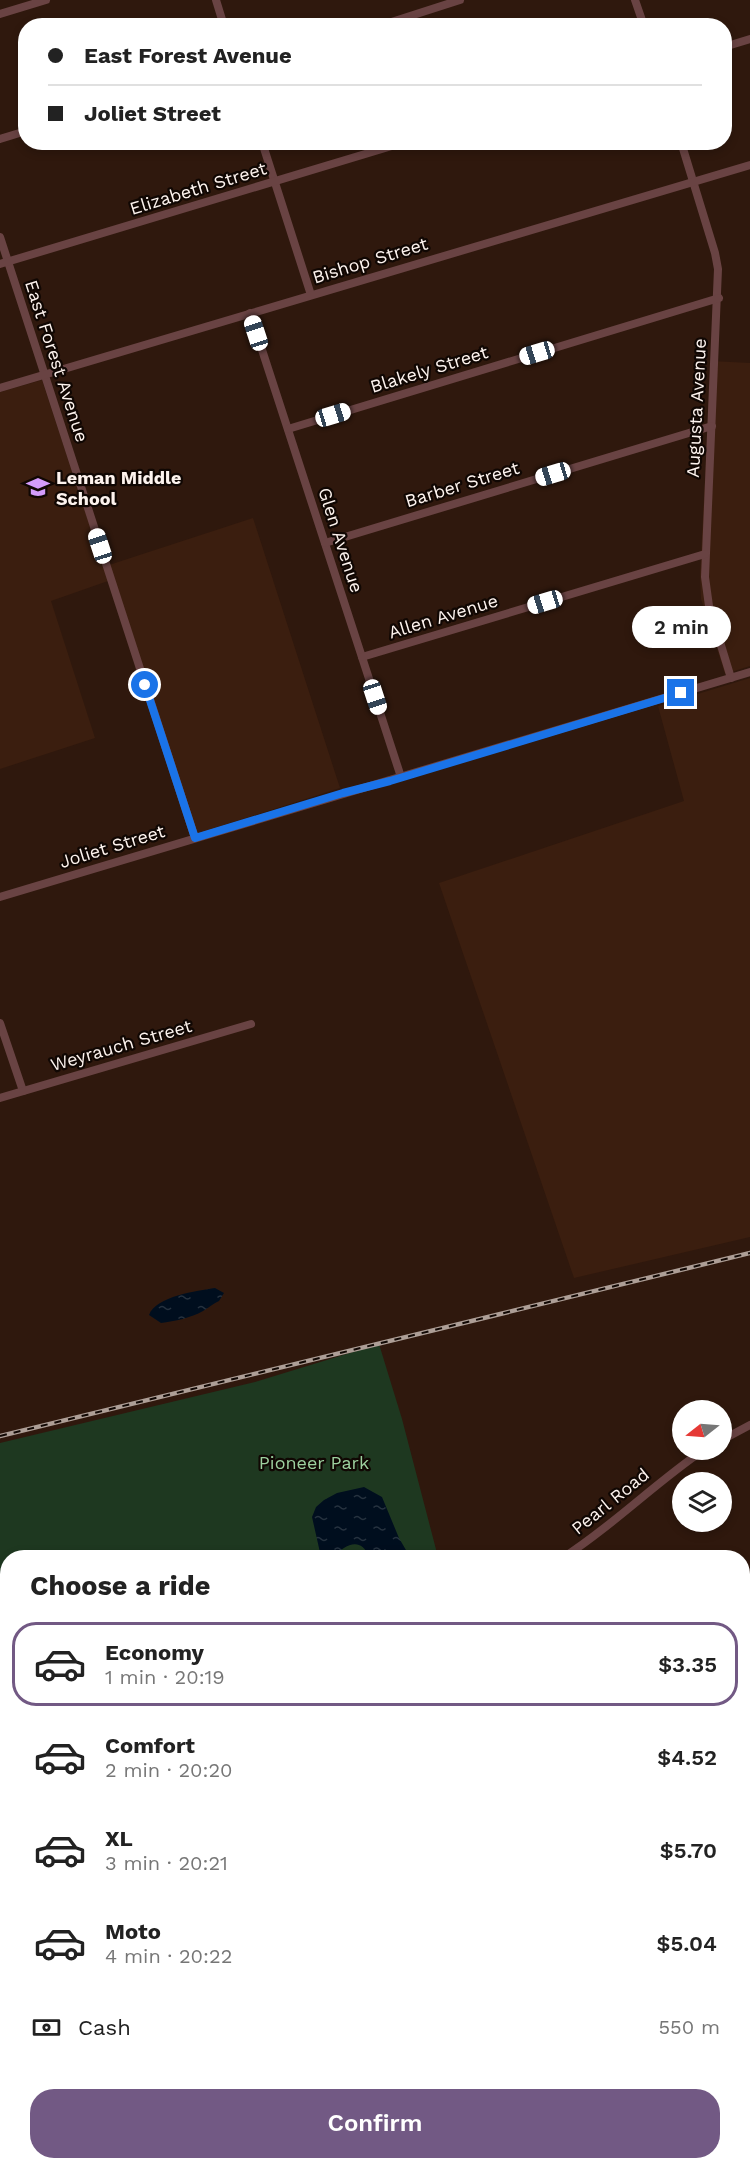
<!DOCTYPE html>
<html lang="en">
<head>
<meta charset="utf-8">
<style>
	body { margin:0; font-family:"Work Sans",sans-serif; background:#f2f2f2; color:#222; height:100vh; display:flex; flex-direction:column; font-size:22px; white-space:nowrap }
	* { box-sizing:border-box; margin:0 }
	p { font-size:20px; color:#767676 }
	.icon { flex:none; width:33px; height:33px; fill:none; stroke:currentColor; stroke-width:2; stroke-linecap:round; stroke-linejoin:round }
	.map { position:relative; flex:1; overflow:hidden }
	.drawer { position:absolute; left:0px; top:1550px; width:750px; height:620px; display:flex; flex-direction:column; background:#fff; border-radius:24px 24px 0 0; box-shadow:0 3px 9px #0003 }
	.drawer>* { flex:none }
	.banner { position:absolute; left:18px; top:18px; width:714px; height:132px; border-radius:24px; box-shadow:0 3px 9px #0003; display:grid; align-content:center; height:132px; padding:0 30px; background:#fff }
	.needle { width:39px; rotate:253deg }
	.buttons { position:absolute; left:672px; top:1400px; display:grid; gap:12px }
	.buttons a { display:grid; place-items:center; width:60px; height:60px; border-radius:50%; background:#fff; box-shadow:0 3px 9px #0003; font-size:30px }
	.end { position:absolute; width:27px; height:27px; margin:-14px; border:8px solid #1a73e8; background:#fff; box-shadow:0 0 0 3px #fff }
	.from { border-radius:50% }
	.bubble { position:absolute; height:42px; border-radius:21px; background:#fff; box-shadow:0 3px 9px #0003; font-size:20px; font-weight:600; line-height:42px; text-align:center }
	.car { position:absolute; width:18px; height:36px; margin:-18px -9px; border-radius:8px; box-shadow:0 0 4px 2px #0007; background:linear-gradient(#fff 24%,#345 0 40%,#fff 0 76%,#345 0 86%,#fff 0) }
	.banner b { display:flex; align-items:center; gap:21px; height:57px; font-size:22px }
	.banner b+b { border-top:2px solid #e0e0e0 }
	.banner i { width:15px; height:15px; background:#222 }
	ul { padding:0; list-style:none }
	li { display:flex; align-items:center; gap:18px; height:84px; margin:0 12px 9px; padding:0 18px; border:3px solid transparent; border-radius:24px }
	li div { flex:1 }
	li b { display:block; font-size:22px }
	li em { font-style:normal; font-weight:600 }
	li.on { border-color:#725984 }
	li>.icon { width:54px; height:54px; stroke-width:1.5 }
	h2 { padding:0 30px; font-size:27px; line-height:72px }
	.pay { display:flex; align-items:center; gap:15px; height:66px; padding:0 30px; font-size:22px }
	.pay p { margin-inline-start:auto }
	.button { display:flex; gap:12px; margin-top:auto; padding:12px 30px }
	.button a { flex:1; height:69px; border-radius:24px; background:#725984; color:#fff; font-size:24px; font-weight:600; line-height:69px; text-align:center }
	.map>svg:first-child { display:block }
	.built { fill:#3b1e0f }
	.forest { fill:url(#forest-firs) }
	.green { fill:#1e3820 }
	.water { fill:url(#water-ripples) }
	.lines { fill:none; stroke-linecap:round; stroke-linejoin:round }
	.street { stroke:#694343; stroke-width:8 }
	.rail-casing { stroke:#ad9e96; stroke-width:4.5 }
	.rail { stroke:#100703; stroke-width:2; stroke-dasharray:7; stroke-linecap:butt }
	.route { stroke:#1a73e8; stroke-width:8 }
	.labels { text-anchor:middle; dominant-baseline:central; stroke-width:4.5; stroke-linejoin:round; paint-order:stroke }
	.street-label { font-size:18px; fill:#fdf3ee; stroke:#100703 }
	.poi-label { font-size:18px; font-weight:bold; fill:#fdf3ee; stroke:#100703; text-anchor:start }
	.park-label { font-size:18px; fill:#9dd19f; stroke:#100703 }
</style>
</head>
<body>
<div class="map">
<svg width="750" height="2168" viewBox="0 0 750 2168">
	<defs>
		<pattern id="forest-firs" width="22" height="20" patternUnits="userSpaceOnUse" patternTransform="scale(1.5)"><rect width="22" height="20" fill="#1e3820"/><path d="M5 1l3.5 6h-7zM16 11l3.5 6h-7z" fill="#344c36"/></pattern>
		<pattern id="water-ripples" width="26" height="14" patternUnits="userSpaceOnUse" patternTransform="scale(1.5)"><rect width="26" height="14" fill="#000e1e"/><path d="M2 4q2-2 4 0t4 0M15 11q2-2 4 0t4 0" fill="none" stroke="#26323f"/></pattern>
	</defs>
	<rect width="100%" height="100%" fill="#2f180d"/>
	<g class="built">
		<polygon points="711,361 750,363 750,666 725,674 701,599 700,574"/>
		<polygon points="42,380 108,581 51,601 95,738 0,769 0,392"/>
		<polygon points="253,518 340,788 196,834 109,565"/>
		<polygon points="750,678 750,1237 574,1278 439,883 684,801 658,706"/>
		<polygon points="750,1743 750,1873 743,1875 743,1746"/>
		<polygon points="0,1784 8,1805 8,2015 0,2018"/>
	</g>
	<polygon class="forest" points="743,1970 750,1972 750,2083 743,2061"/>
	<g class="green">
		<polygon points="379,1344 402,1419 438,1557 8,1557 7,1627 0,1616 0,1443 255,1382"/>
		<polygon points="7,1659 7,1805 0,1784 0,1662"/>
	</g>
	<g class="water">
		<path d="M215,1288L224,1293L219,1301C212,1304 209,1308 203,1311C191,1318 175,1321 161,1323L149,1315C156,1296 197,1291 215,1288Z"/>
		<path d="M364,1487L382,1497L399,1538L410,1557H369C360,1535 345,1546 332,1557H321L312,1517L316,1507L324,1500L337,1493Z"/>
	</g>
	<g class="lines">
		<g class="street">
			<polyline points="216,0 224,26"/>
			<polyline points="635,0 644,26"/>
			<polyline points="0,14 46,0"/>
			<polyline points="379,26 460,0"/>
			<polyline points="724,47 750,39"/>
			<polyline points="0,139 26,131"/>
			<polyline points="262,142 311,295"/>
			<polyline points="681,142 715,253 718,269 705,577 709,606 731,678"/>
			<polyline points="0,237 195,838"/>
			<polyline points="0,264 405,142"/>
			<polyline points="250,313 401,777"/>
			<polyline points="0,388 750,165"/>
			<polyline points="288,429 719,298"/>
			<polyline points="325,543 712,426"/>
			<polyline points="362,657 705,554"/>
			<polyline points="0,897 750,672"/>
			<polyline points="0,1023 23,1091"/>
			<polyline points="0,1098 251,1024"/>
			<polyline points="722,1440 750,1425"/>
			<path d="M564,1557C614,1525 656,1482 705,1449"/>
			<polyline points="0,2024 8,2022"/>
			<polyline points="0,2148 8,2146"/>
			<polyline points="124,2162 127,2168"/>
			<polyline points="636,2162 638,2168"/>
			<polyline points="352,2168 374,2162"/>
		</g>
		<g class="rail-casing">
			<polyline id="rail" points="0,1436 750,1253"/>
		</g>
		<use href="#rail" class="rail"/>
	</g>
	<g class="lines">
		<polyline class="route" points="145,685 195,838 343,793 390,781 681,693"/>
	</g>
	<defs>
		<g id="school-bare" transform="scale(1.8)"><path d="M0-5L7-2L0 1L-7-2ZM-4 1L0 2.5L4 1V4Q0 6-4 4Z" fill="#d49cfc" stroke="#100703" stroke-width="2.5" paint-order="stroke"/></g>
	</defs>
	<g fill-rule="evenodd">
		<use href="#school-bare" x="38" y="487"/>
	</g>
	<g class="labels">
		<g class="street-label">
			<text transform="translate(198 188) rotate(-17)">Elizabeth Street</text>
			<text transform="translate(370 260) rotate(-17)">Bishop Street</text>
			<text transform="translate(57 361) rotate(72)">East Forest Avenue</text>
			<text transform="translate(429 369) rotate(-17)">Blakely Street</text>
			<text transform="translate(696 408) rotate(-87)">Augusta Avenue</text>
			<text transform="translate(462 484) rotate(-17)">Barber Street</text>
			<text transform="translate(341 540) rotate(72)">Glen Avenue</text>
			<text transform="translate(443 616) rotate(-17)">Allen Avenue</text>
			<text transform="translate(112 846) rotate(-17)">Joliet Street</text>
			<text transform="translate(121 1045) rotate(-16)">Weyrauch Street</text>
			<text transform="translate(610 1501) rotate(-39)">Pearl Road</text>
		</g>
		<g class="poi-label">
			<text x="56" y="477">Leman Middle<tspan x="56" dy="21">School</tspan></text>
		</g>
		<g class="park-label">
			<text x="314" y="1462">Pioneer Park</text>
		</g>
	</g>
</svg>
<div class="buttons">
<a><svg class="needle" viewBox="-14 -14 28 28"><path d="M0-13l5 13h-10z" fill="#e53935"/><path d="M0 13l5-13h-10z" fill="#767676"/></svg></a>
<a><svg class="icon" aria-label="layers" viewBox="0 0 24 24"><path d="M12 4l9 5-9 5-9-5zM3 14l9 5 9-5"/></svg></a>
</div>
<i class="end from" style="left:145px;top:685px"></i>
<i class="end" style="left:681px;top:693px"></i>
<div class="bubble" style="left:632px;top:606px;width:99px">2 min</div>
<i class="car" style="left:256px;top:333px;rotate:342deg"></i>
<i class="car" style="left:537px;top:353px;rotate:253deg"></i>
<i class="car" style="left:333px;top:415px;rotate:73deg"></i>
<i class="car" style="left:553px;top:474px;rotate:253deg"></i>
<i class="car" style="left:100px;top:546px;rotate:342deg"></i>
<i class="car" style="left:545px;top:602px;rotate:253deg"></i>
<i class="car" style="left:375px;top:697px;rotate:162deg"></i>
<div class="banner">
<b><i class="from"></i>East Forest Avenue</b>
<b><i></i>Joliet Street</b>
</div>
<section class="drawer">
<h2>Choose a ride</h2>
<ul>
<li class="on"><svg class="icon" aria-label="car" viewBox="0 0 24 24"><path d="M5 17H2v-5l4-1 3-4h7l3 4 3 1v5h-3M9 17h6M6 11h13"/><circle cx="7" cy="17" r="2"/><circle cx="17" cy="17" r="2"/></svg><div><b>Economy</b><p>1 min · 20:19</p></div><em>$3.35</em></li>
<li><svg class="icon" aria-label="car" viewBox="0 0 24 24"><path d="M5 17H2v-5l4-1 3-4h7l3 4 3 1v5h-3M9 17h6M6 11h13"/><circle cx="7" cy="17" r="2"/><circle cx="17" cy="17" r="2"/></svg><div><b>Comfort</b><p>2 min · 20:20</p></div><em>$4.52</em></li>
<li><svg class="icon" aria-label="car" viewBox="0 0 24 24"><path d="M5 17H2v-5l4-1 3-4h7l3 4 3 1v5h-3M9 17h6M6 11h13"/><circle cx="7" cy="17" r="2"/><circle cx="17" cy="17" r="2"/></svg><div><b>XL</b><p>3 min · 20:21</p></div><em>$5.70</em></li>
<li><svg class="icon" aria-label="car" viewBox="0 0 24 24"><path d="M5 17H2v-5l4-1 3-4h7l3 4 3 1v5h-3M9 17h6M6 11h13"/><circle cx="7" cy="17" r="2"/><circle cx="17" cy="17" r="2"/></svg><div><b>Moto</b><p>4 min · 20:22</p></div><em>$5.04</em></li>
</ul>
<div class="pay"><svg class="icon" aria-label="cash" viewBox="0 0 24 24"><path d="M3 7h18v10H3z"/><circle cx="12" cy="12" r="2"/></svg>Cash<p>550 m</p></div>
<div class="button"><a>Confirm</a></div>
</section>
</div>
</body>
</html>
